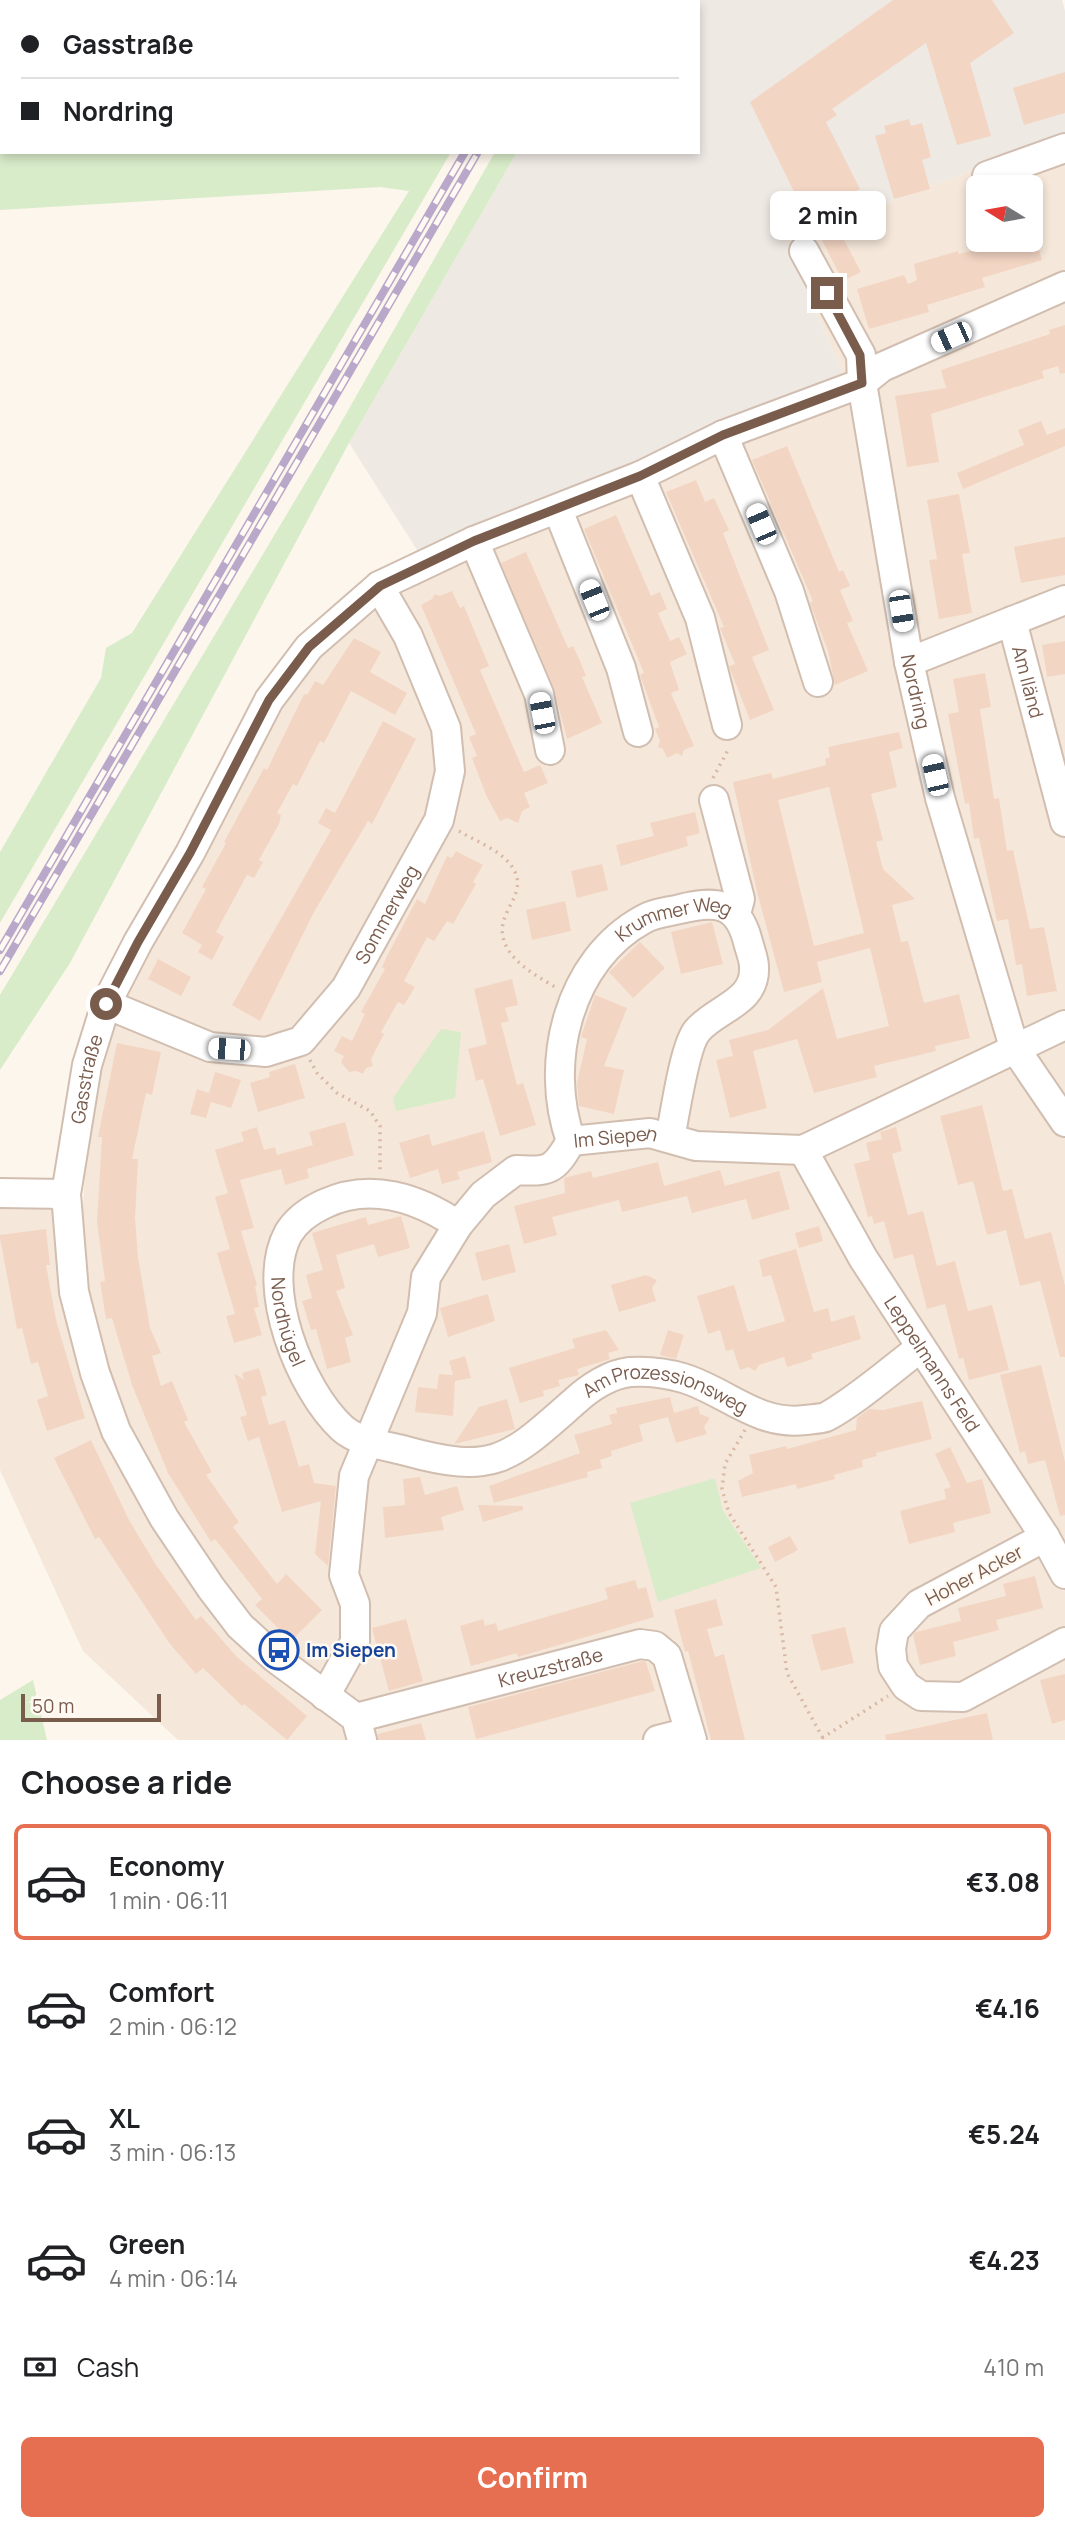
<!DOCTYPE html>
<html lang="en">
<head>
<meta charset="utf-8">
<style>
	body { margin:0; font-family:Manrope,sans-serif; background:#f6f6f6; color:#202124; height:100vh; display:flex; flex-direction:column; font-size:26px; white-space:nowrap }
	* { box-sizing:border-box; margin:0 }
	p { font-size:23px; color:#757577 }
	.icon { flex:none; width:38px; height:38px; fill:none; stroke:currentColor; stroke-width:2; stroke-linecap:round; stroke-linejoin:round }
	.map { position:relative; height:1740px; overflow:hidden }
	.side { display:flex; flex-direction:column; background:#fff; flex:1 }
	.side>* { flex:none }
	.guide { position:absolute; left:0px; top:0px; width:700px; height:154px; box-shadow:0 4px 10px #0003; display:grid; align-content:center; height:154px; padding:0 21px; background:#fff }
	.needle { width:46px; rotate:281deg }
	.fabs { position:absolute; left:966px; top:175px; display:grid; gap:14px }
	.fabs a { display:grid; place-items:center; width:77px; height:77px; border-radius:10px; background:#fff; box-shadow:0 4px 10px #0003; font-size:35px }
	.scale { position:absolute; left:21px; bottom:18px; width:140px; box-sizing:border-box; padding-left:7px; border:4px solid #7a5c4d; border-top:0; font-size:19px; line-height:24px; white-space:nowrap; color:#7a5c4d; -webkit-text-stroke:5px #fffaf3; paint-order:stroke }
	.end { position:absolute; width:32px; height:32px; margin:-16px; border:9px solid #7a5c4d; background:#fff; box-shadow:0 0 0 4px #fff }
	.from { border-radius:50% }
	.bubble { position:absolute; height:49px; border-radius:10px; background:#fff; box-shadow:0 4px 10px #0003; font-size:23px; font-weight:700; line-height:49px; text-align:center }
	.car { position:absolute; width:21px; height:42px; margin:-21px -10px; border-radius:9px; box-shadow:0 0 5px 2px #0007; background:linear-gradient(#fff 24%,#345 0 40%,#fff 0 76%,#345 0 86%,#fff 0) }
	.guide b { display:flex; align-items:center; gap:24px; height:66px; font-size:26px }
	.guide b+b { border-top:2px solid #e0e0e0 }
	.guide i { width:18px; height:18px; background:#202124 }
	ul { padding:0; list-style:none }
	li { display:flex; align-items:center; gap:21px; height:116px; margin:0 14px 10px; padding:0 7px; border:4px solid transparent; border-radius:10px }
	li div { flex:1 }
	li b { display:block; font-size:26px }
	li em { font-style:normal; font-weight:700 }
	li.active { border-color:#e76f51 }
	li>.icon { width:63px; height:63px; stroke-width:1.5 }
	h2 { padding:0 21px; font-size:32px; line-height:84px }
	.pay { display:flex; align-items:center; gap:18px; height:77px; padding:0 21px; font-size:26px }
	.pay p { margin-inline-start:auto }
	.action { display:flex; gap:14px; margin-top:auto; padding:14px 21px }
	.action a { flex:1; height:80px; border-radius:10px; background:#e76f51; color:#fff; font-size:28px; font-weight:700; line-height:80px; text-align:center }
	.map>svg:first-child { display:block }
	.residential { fill:#f5e8da; fill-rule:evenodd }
	.industrial { fill:#efe9e4 }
	.green { fill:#d8ecc9 }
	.building { fill:#f3d5c3; fill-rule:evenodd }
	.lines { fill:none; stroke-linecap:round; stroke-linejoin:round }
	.minor-casing { stroke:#d1beb0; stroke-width:32 }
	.path { stroke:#d9b8a5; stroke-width:3.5; stroke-dasharray:2 5; stroke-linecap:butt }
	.minor { stroke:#fff; stroke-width:28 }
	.rail-casing { stroke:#b9a8c9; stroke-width:8 }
	.rail { stroke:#fffaf3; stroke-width:5; stroke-dasharray:16; stroke-linecap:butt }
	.route { stroke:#7a5c4d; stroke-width:9 }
	.labels { text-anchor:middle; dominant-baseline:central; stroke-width:5; stroke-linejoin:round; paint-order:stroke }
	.street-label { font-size:19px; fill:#7a5c4d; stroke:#fffaf3 }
	.transit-label { font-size:19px; font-weight:bold; fill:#164399; stroke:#fffaf3; text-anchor:start }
</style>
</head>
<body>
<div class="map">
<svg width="1065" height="1740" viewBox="0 0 1065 1740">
	<rect width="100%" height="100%" fill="#fdf6ec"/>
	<path class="residential" d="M1065,135V1740H178L83,1651L0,1470V1203L83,1207L87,1129L107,1037L153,937L277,713L336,634L433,575L845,379L786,242ZM978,187H1031V240H978Z"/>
	<polygon class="industrial" points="606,0 1062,0 1065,11 1065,135 786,242 845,379 433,575 349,443 517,152 698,152 698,2"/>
	<g class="green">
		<polygon points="0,0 539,0 2,2 2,152 451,152 0,923 0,852 101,678 106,648 132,633 409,191 380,187 0,210"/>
		<polygon points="495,152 517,152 349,443 70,963 0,1070 0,995 334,435"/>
		<polygon points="441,1029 461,1032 455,1098 396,1111 393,1098"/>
		<polygon points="715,1478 723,1511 761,1568 658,1602 630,1503"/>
		<polygon points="33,1680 47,1740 0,1740 0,1700"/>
	</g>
	<g class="building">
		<polygon points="893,0 992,0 1014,33 970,63 991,136 957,145 926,43 832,109 837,115 826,122 860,189 826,206 861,272 843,281 809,215 806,216 750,102"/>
		<polygon points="1065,72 1065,113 1024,125 1013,88"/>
		<polygon points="909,119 911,126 922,123 931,157 922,160 930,189 894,199 875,136 886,133 884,126"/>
		<polygon points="982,240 1036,240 1042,260 982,278 985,287 927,305 929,312 869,329 857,289 904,275 908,284 917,280 914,264 958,251 959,254 984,248"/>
		<polygon points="1065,325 1065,373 1060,374 1058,366 1042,371 1044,378 931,414 939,462 907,467 895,396 946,388 941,370 1050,334 1049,330"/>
		<polygon points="1041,421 1047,435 1065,428 1065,446 963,489 957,473 1024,445 1018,430"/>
		<polygon points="787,446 839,572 843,570 850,586 840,590 853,621 847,623 868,671 835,685 828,651 810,603 813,601 752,460"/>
		<polygon points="696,480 705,502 714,498 729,530 723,533 769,650 752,657 774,710 750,720 730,669 729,666 735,664 720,628 724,627 666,492"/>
		<polygon points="959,494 970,553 962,554 972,613 939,619 929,560 937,559 927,500"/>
		<polygon points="616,515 651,596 660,592 667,609 658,613 670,641 679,637 687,654 670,662 679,690 671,693 694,746 684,750 682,756 677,753 667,758 663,749 658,747 660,741 655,729 659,727 641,678 640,675 644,673 584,529"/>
		<polygon points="1065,537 1065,575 1021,583 1014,547"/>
		<polygon points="526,552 568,648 573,646 580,661 586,676 582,677 602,723 567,739 554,688 501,563"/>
		<polygon points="452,591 460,608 464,606 489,666 480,670 524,772 540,765 548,783 524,793 530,807 522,811 518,823 507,818 500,821 486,795 472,758 477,756 469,737 476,734 421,605 432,599 435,594 440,596"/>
		<polygon points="354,638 381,652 370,672 407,693 395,715 351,691 324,743 320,741 297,786 293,784 277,813 281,815 279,824 259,860 263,862 254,878 247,875 216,932 224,937 212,960 198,952 202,945 182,933 206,889 202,887 226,843 224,842 264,768 267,770 304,694 307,695 315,681 323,685"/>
		<polygon points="1065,641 1065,674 1047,677 1042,645"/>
		<polygon points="985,673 991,707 980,709 994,799 999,798 1007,851 1013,850 1030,929 1044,927 1057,991 1027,996 1022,964 1016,965 1008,919 997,921 979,838 974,839 969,803 965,804 948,714 959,712 953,679"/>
		<polygon points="383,721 416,739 372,824 368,821 314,912 260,1021 232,1005 331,830 318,823 326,808 335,813"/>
		<path d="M899,732L903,748L889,752L897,787L871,794L883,840L876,842L883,869L915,899L892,905L901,942L908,941L924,1003L959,994L970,1038L935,1046L936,1051L874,1066L877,1077L814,1093L797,1039L753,1051L767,1108L730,1118L716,1060L733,1056L729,1040L768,1030L823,988L837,1039L889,1026L870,948L817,962L822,982L784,992L757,892L733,782L771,773L773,779L826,765L825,759L830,757L828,747ZM829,787L864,933L814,946L778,800Z"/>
		<polygon points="695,812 700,833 686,837 688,846 621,866 616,845 654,836 650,823"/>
		<polygon points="456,851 483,865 473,882 476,884 453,924 447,921 434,941 427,937 404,981 415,987 404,1005 398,1002 381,1032 384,1034 371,1059 373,1066 366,1068 363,1074 356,1071 349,1072 341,1062 344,1056 334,1051 342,1036 352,1041 365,1014 361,1012 385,969 382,967 386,958 417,899 425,904 447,856 452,858"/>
		<polygon points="602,864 608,890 577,898 571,871"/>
		<polygon points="565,901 571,931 532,940 526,910"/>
		<polygon points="712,922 723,964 681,974 671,932"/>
		<polygon points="640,942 665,968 633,998 609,972"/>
		<polygon points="158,959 191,977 181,996 148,979"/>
		<polygon points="512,979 518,1005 505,1008 509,1021 501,1023 517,1085 523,1083 536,1125 500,1136 483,1079 476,1081 468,1049 487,1044 474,989"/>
		<polygon points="595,995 627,1008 604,1066 624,1070 614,1114 579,1106 577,1083 587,1039 581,1037"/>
		<polygon points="117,1043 161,1052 152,1095 146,1093 132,1159 138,1159 135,1218 138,1257 150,1328 161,1353 152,1356 161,1386 172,1381 188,1420 184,1422 212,1472 206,1475 239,1522 233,1527 277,1584 286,1574 322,1610 291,1641 255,1605 262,1599 215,1539 211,1542 168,1473 132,1385 112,1318 106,1319 100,1282 105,1281 97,1222 102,1137 98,1137"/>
		<polygon points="295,1064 305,1098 258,1112 250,1083 270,1077 269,1072"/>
		<polygon points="215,1072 241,1080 231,1108 211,1102 206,1118 190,1114 197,1089 209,1093"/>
		<polygon points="982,1105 1003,1191 1012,1189 1025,1239 1051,1232 1065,1286 1065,1357 1060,1357 1040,1281 1020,1286 1006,1230 987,1235 973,1181 958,1185 940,1116"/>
		<polygon points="345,1122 354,1155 307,1169 309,1178 285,1185 281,1169 240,1180 254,1228 241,1231 257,1285 255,1286 259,1307 254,1308 262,1335 234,1343 226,1316 235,1314 217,1253 230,1249 215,1197 228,1193 215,1150 244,1141 241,1132 257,1127 264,1150 275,1147 277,1155 313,1145 309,1132"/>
		<polygon points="896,1127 902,1151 892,1154 908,1215 923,1211 937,1266 955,1261 968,1311 992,1305 1009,1370 969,1380 963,1358 959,1359 945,1304 927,1309 913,1254 894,1259 884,1221 874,1224 872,1216 868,1217 854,1164 870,1160 866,1143 882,1139 880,1132"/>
		<polygon points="484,1131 492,1162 457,1172 460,1179 442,1184 438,1169 410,1178 399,1143 429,1134 432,1146"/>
		<polygon points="658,1162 664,1186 720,1170 725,1186 779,1171 790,1209 752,1220 746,1199 692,1213 687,1196 622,1212 619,1200 552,1217 557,1235 524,1244 514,1206 565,1193 564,1178 591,1171 593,1178"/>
		<polygon points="401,1216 410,1248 378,1257 374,1244 336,1255 345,1288 336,1291 353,1335 345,1338 351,1362 327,1369 316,1329 311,1330 302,1301 312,1298 306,1275 323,1270 312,1233 366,1217 368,1225"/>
		<polygon points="819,1226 823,1241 799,1248 795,1233"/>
		<polygon points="46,1229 50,1265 46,1265 56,1320 85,1418 47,1431 37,1400 48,1396 38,1362 31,1364 22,1328 17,1329 0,1238 0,1235"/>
		<polygon points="509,1244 516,1272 482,1281 475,1253"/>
		<polygon points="796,1249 814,1312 828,1308 831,1322 854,1315 861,1339 811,1354 813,1359 787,1367 784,1357 759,1365 755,1371 749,1367 740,1370 733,1349 726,1351 720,1330 708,1334 697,1296 734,1285 748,1332 785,1321 771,1275 763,1277 759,1260"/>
		<polygon points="646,1275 657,1280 652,1288 656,1301 619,1312 611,1285"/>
		<polygon points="488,1294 495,1321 448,1337 440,1308"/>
		<polygon points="606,1330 619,1350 608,1353 610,1359 577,1369 579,1375 558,1380 560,1386 543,1391 544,1396 520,1403 509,1368 575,1348 572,1339"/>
		<polygon points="668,1330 684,1335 676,1359 660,1355"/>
		<polygon points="465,1356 471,1378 455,1381 453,1416 415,1412 418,1387 437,1389 439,1374 453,1375 449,1361"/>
		<polygon points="1041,1365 1065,1462 1065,1515 1060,1516 1045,1460 1028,1464 1025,1451 1020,1453 1000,1375"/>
		<polygon points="259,1368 267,1395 261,1397 269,1425 285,1420 299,1467 309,1464 314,1483 336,1486 328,1566 315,1554 321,1501 282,1512 259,1437 248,1441 240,1417 247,1415 234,1373 244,1380 242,1373"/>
		<polygon points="670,1397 674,1413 698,1406 700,1414 710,1418 704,1427 707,1434 676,1443 668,1417 639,1425 643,1441 611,1451 612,1456 600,1460 602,1468 587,1472 588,1477 494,1503 489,1486 580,1453 574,1435 612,1424 609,1415 617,1413 616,1408"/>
		<polygon points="507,1399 515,1429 454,1444 479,1407"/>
		<polygon points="922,1401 932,1439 876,1453 877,1456 862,1460 863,1467 834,1475 835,1479 797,1489 796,1484 742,1497 738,1481 753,1473 749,1455 786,1446 787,1449 856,1430 857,1418 869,1409 883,1410"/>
		<polygon points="91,1440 129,1520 156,1565 196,1620 201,1616 237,1657 307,1716 287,1740 244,1704 242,1706 203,1668 196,1674 170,1644 99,1537 95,1539 54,1458"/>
		<polygon points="950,1447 967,1483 982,1479 991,1513 953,1523 955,1532 909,1544 900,1511 946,1499 944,1489 951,1487 935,1454"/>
		<polygon points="420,1477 425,1495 457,1486 464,1510 441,1517 444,1530 385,1538 383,1507 405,1505 403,1479"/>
		<polygon points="478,1505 523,1506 523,1510 483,1522"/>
		<polygon points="790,1536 798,1550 775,1562 768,1547"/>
		<polygon points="1035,1576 1043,1608 996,1620 999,1630 953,1642 956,1656 920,1665 913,1635 916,1632 961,1621 958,1608 1006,1596 1003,1584"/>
		<polygon points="635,1580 638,1589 646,1587 654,1617 518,1657 517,1653 471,1666 460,1626 483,1619 485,1626 496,1623 498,1631 608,1599 605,1588"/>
		<polygon points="716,1599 723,1625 707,1629 715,1657 724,1654 745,1740 711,1740 688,1651 685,1652 674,1610"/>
		<polygon points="406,1619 423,1681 389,1691 372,1628"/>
		<polygon points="845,1627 854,1663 821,1671 811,1635"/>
		<polygon points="643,1661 646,1662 655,1691 476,1739 468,1707"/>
		<polygon points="1065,1674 1065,1720 1052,1724 1040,1680"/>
		<polygon points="987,1713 993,1740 886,1740 885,1735"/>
		<polygon points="421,1723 426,1740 378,1740 378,1734"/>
	</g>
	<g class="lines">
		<g class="minor-casing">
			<g id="minor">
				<polyline points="987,176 1065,148"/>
				<path id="s1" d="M804,251L861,355L862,383L909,662L940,798L1014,1047L1065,1122"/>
				<polyline points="723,435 789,591 818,682"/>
				<polyline points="640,476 700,618 727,725"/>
				<polyline points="558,510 621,668 638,732"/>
				<polyline points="474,541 539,694 550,750"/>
				<path id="s2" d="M1012,621L1065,822"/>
				<polyline points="909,662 1065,600"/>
				<polyline points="714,800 740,899 736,914"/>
				<path id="s3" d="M106,1004L210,1047L266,1052L301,1041L346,988L439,820L450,771L446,728L408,636L379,586"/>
				<path id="s4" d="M571,1141C543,1064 568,960 644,919C654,913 668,912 680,909C716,900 738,902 748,942C750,950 754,959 754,967C756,1003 716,1008 697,1031C684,1047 675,1115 670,1138"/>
				<path id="s5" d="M803,1150L863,1258L1045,1537L1065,1574"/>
				<polyline points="0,1193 66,1194"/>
				<path id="s6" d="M458,1225C418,1198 370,1182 324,1204C309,1211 296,1220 288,1234C259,1288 301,1390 342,1428C357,1442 387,1446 406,1451C496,1476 510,1458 575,1401C589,1388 610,1374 630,1372C647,1371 666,1373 683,1378C726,1391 757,1426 805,1420C812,1419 820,1419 826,1417C856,1401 892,1369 920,1348"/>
				<polyline points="1045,1537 919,1604 894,1631 891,1649 893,1666 906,1686 921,1696 963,1697 1065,1642"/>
				<path id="s7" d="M325,1696L355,1642V1604L344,1575L354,1476L422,1313L426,1277L458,1225L483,1195L516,1170C549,1172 554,1171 571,1141L650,1133L696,1146L803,1150L1065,1025"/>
				<path id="s8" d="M356,1718L640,1644L655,1646L667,1656L692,1740"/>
				<path id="s9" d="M362,1740L356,1718L275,1658L240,1626L211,1588L164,1518L116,1431L95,1373L74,1292L66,1194L87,1065L106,1004L138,942L190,853L269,700L309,647L379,586L474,541L640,476L723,435L862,383L882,367L1065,286"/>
				<polyline points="658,1740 689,1732"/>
			</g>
		</g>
		<g class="path">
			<polyline points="713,778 729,748"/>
			<path d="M459,831C477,842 506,852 515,872C522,887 513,899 507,912C488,950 531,973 557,988"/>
			<polyline points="310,1060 317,1073 337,1093 370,1111 380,1126 380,1174"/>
			<polyline points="745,1430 725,1464 722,1489 729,1513 776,1587 787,1673 824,1740"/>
			<polyline points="822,1738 888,1696"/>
		</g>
		<use href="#minor" class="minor"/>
		<g class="rail-casing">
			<g id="rail">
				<polyline points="552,2 553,0"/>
				<polyline points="565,2 566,0"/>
				<polyline points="0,950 465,152"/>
				<polyline points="0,971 478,152"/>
			</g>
		</g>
		<use href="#rail" class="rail"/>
	</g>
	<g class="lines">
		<polyline class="route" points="106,1004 138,942 190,853 269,700 309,647 380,586 474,541 640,476 723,435 862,383 860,355 827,293"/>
	</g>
	<defs>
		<g id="bus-ring" transform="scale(2.0125)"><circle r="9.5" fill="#fffaf3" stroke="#1a4fb4" stroke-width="1.5"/><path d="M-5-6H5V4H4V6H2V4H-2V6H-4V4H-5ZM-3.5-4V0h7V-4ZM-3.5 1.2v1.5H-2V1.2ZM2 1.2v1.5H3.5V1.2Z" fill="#1a4fb4"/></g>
	</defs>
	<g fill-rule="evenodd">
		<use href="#bus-ring" x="279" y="1650"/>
	</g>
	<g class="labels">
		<g class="street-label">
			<text stroke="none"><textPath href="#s2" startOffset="63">Am Iländ</textPath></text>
			<text stroke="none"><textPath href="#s1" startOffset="460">Nordring</textPath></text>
			<text stroke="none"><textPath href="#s3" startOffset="359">Sommerweg</textPath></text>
			<text stroke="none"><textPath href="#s4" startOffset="282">Krummer Weg</textPath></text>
			<text stroke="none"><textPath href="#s9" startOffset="763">Gasstraße</textPath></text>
			<text stroke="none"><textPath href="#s7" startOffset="698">Im Siepen</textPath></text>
			<text stroke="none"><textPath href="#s6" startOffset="280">Nordhügel</textPath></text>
			<text stroke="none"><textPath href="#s5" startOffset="250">Leppelmanns Feld</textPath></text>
			<text stroke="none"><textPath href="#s6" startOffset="760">Am Prozessionsweg</textPath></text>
			<text transform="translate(974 1575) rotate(-28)">Hoher Acker</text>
			<text stroke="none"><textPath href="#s8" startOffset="201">Kreuzstraße</textPath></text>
		</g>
		<g class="transit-label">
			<text x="306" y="1650">Im Siepen</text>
		</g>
	</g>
</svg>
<div class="fabs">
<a><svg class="needle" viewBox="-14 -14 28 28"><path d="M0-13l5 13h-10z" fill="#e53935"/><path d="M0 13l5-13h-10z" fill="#757577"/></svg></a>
</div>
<div class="scale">50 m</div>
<i class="end from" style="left:106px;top:1004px"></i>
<i class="end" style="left:827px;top:293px"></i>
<div class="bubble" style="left:770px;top:191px;width:116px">2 min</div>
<i class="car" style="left:951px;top:337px;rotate:246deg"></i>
<i class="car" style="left:761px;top:524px;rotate:337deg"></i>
<i class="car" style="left:594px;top:600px;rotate:338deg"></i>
<i class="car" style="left:901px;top:611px;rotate:171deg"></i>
<i class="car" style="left:542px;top:713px;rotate:349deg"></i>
<i class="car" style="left:935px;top:775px;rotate:347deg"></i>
<i class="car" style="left:229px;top:1049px;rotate:274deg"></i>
<div class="guide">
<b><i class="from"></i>Gasstraße</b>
<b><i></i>Nordring</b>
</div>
</div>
<section class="side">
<h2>Choose a ride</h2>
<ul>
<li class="active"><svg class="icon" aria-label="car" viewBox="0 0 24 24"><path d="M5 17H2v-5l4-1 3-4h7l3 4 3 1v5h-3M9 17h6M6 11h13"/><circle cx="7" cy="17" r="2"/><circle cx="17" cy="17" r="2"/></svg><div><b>Economy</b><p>1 min · 06:11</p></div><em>€3.08</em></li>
<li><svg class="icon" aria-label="car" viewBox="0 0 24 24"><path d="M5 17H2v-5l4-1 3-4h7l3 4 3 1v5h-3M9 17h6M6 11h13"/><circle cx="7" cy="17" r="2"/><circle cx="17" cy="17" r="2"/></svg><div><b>Comfort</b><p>2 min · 06:12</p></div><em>€4.16</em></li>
<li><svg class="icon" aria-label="car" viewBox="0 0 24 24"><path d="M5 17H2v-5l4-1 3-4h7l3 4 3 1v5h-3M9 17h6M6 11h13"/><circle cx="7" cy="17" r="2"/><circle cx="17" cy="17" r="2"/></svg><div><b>XL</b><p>3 min · 06:13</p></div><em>€5.24</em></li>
<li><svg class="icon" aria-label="car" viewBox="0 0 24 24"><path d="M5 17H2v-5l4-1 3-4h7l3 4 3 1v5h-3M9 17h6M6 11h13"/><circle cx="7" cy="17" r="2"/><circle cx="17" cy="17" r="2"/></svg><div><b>Green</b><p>4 min · 06:14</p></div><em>€4.23</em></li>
</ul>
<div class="pay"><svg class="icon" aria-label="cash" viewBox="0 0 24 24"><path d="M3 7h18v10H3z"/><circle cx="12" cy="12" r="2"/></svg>Cash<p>410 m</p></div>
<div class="action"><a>Confirm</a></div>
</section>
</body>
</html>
